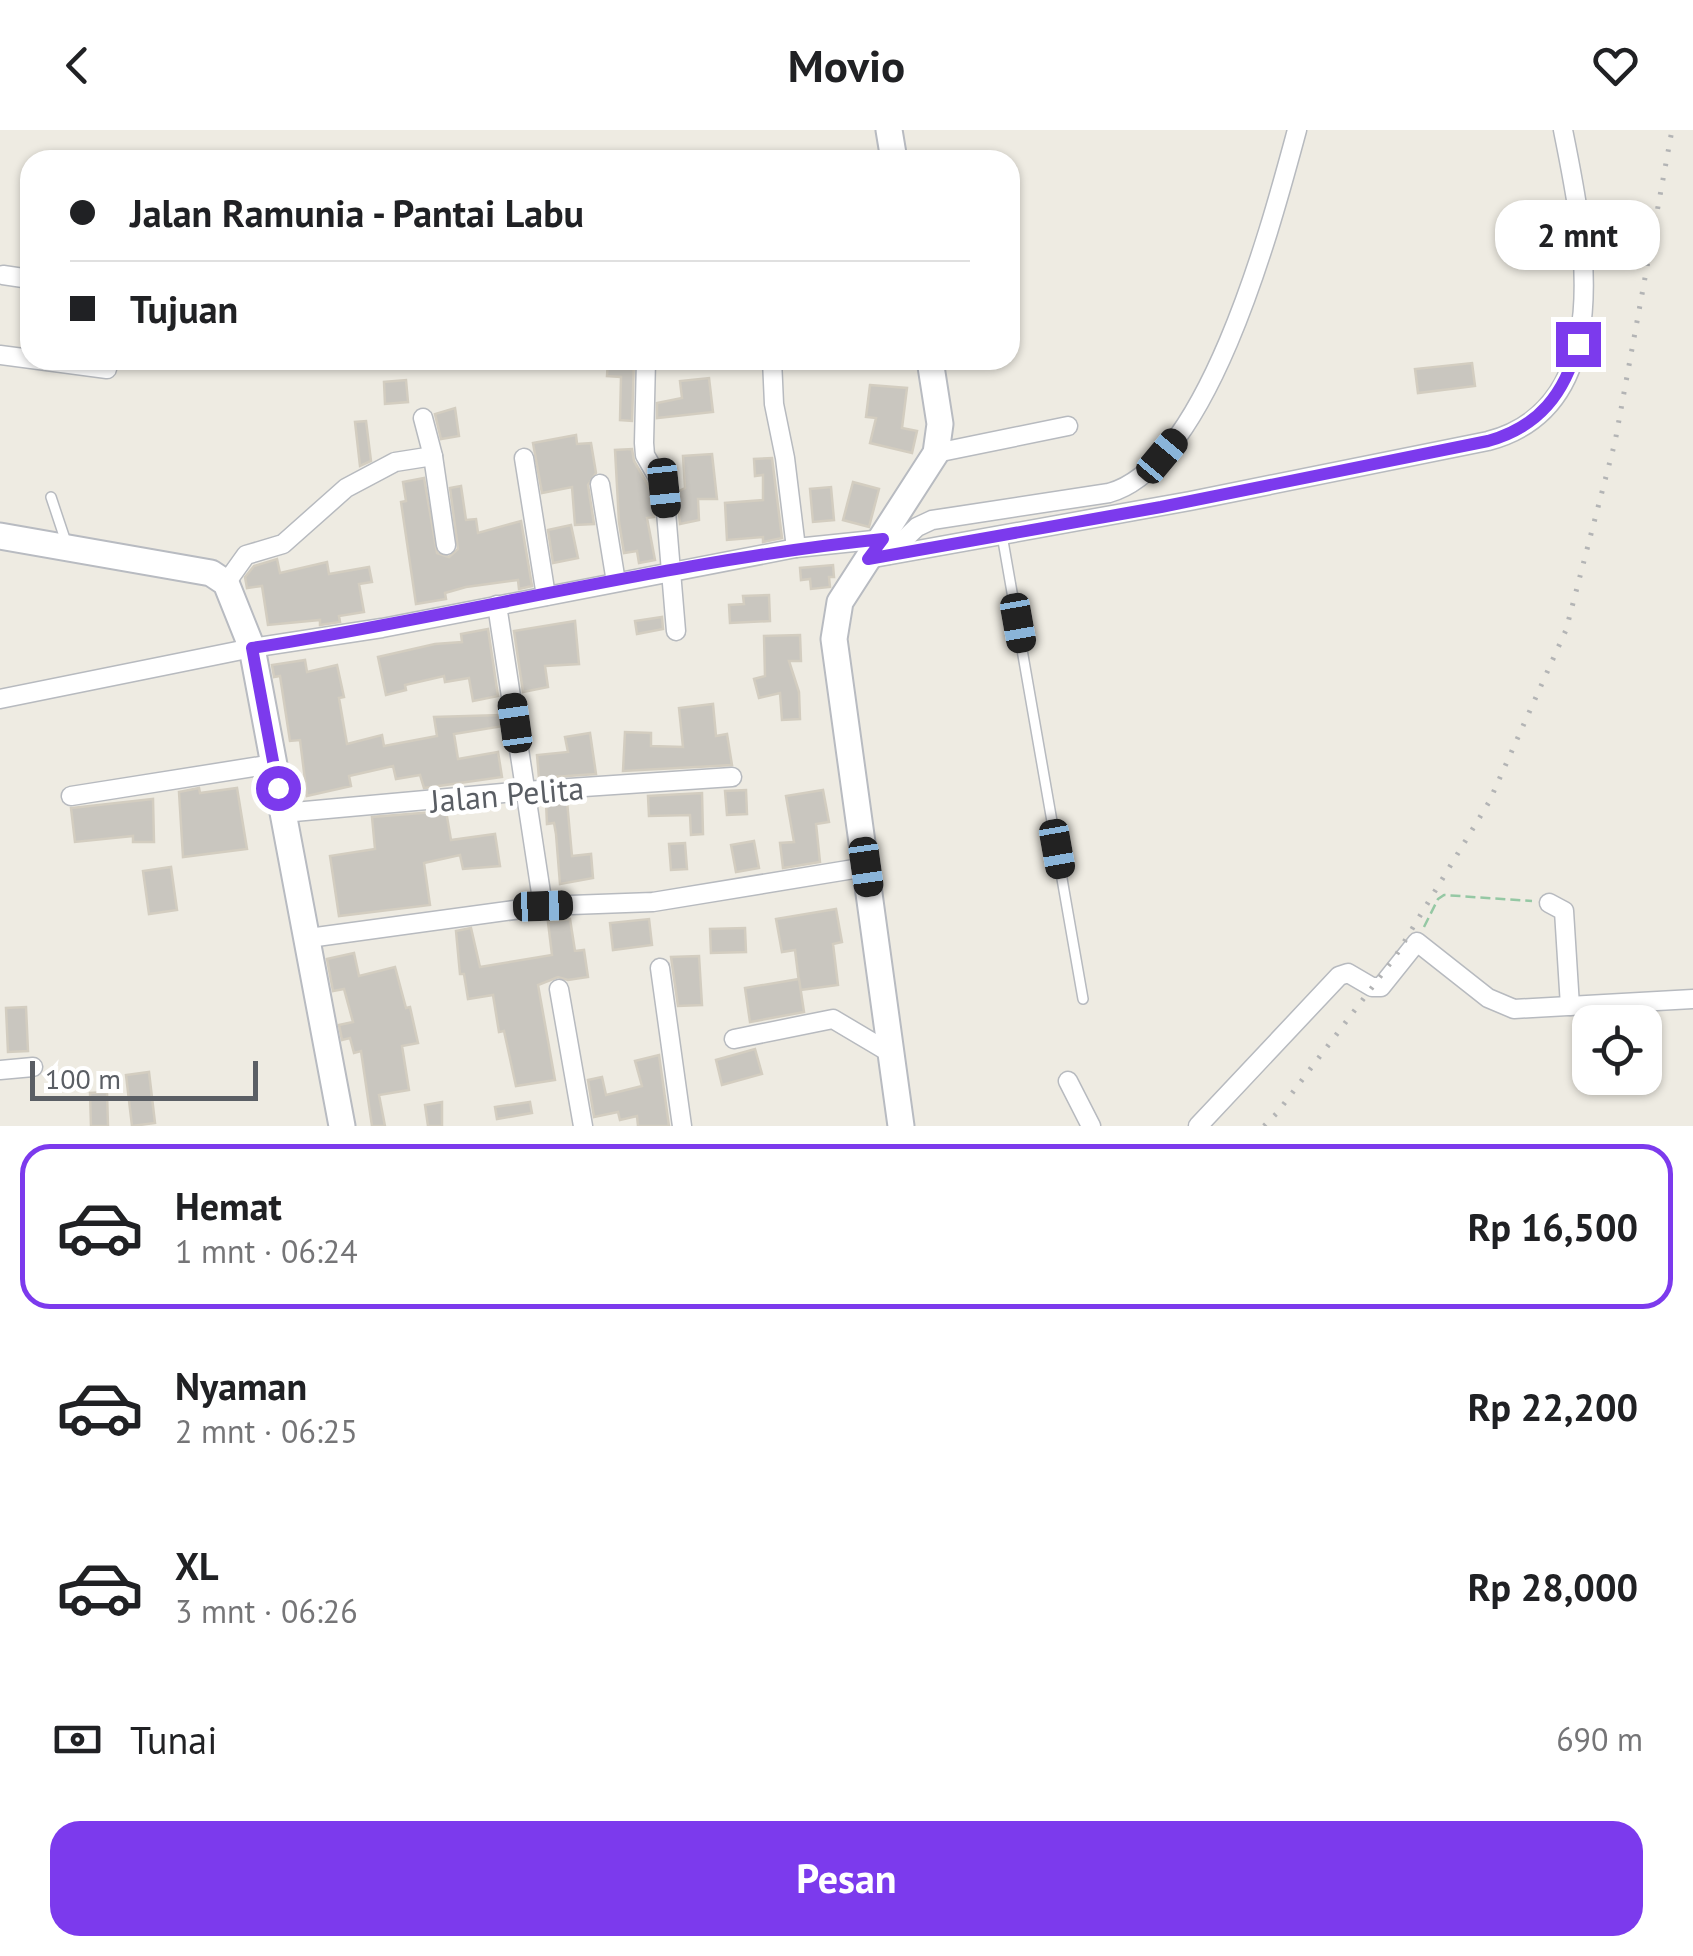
<!DOCTYPE html>
<html lang="id">
<head>
<meta charset="utf-8">
<style>
	body { margin:0; font-family:"PT Sans",sans-serif; background:#f6f6f6; color:#202124; height:100vh; display:flex; flex-direction:column; font-size:38px; white-space:nowrap }
	* { box-sizing:border-box; margin:0 }
	p { font-size:32px; color:#757577 }
	.icon { flex:none; width:55px; height:55px; fill:none; stroke:currentColor; stroke-width:2; stroke-linecap:round; stroke-linejoin:round }
	.map { position:relative; height:996px; overflow:hidden }
	.details { display:flex; flex-direction:column; background:#fff; flex:1 }
	.details>* { flex:none }
	.banner { position:absolute; left:20px; top:20px; width:1000px; height:220px; border-radius:30px; box-shadow:0 2px 8px #0004; display:grid; align-content:center; height:220px; padding:0 50px; background:#fff }
	.buttons { position:absolute; left:1572px; top:875px; display:grid; gap:20px }
	.buttons a { display:grid; place-items:center; width:90px; height:90px; border-radius:20px; background:#fff; box-shadow:0 2px 8px #0004; font-size:50px }
	.scale { position:absolute; left:30px; bottom:25px; width:228px; box-sizing:border-box; padding-left:10px; border:5px solid #5a5e64; border-top:0; font-size:28px; line-height:35px; white-space:nowrap; color:#5a5e64; -webkit-text-stroke:8px #fff; paint-order:stroke }
	.end { position:absolute; width:45px; height:45px; margin:-22px; border:12px solid #7c3aed; background:#fff; box-shadow:0 0 0 5px #fff }
	.from { border-radius:50% }
	.bubble { position:absolute; height:70px; border-radius:30px; background:#fff; box-shadow:0 2px 8px #0004; font-size:32px; font-weight:800; line-height:70px; text-align:center }
	.car { position:absolute; width:30px; height:60px; margin:-30px -15px; border-radius:12px; box-shadow:0 0 8px 2px #0007; background:linear-gradient(#222 24%,#8ab4d8 0 40%,#222 0 76%,#8ab4d8 0 86%,#222 0) }
	.banner b { display:flex; align-items:center; gap:35px; height:95px; font-size:38px }
	.banner b+b { border-top:2px solid #e0e0e0 }
	.banner i { width:25px; height:25px; background:#202124 }
	ul { padding:18px 0 0; list-style:none }
	li { display:flex; align-items:center; gap:30px; height:165px; margin:0 20px 15px; padding:0 30px; border:5px solid transparent; border-radius:30px }
	li div { flex:1 }
	li b { display:block; font-size:38px }
	li em { font-style:normal; font-weight:800 }
	li.current { border-color:#7c3aed }
	li>.icon { width:90px; height:90px; stroke-width:1.5 }
	.pay { display:flex; align-items:center; gap:25px; height:110px; padding:0 50px; font-size:38px }
	.pay p { margin-inline-start:auto }
	.action { display:flex; gap:20px; margin-top:auto; padding:20px 50px }
	.action a { flex:1; height:115px; border-radius:30px; background:#7c3aed; color:#fff; font-size:40px; font-weight:800; line-height:115px; text-align:center }
	header { display:flex; justify-content:space-between; align-items:center; height:130px; padding:0 50px; background:#fff; font-size:45px; font-weight:800 }
	.map>svg:first-child { display:block }
	.building { fill:#c9c6bf; stroke:#d3cdc0; stroke-width:2.5 }
	.lines { fill:none; stroke-linecap:round; stroke-linejoin:round }
	.lane-casing { stroke:#b7babf; stroke-width:12 }
	.street-casing { stroke:#b7babf; stroke-width:21 }
	.secondary-casing { stroke:#b8bbc1; stroke-width:29 }
	.path { stroke:#95c8a4; stroke-width:2.5; stroke-dasharray:10 5; stroke-linecap:butt }
	.lane { stroke:#fff; stroke-width:9 }
	.street { stroke:#fff; stroke-width:18 }
	.secondary { stroke:#fff; stroke-width:25 }
	.rail { stroke:#b3b4b5; stroke-width:5; stroke-dasharray:2.5 12; stroke-linecap:butt }
	.route { stroke:#7c3aed; stroke-width:12 }
	.labels { text-anchor:middle; dominant-baseline:central; stroke-width:9; stroke-linejoin:round; paint-order:stroke }
	.street-label { font-size:32px; fill:#5a5e64; stroke:#fff }
</style>
</head>
<body>
<header><svg class="icon" aria-label="back" viewBox="0 0 24 24"><path d="M15 5l-7 7 7 7"/></svg>Movio<svg class="icon" aria-label="heart" viewBox="0 0 24 24"><path d="M12 20l-8-8c-3-5 5-10 8-4 3-6 11-1 8 4z"/></svg></header>
<div class="map">
<svg width="1693" height="996" viewBox="0 0 1693 996">
	<rect width="100%" height="100%" fill="#eeebe2"/>
	<g class="building">
		<polygon points="608,230 634,230 632,291 620,290 621,247 607,246"/>
		<polygon points="1472,233 1475,256 1418,263 1415,239"/>
		<polygon points="709,248 713,282 657,288 657,273 682,268 680,251"/>
		<polygon points="406,250 408,272 385,274 384,252"/>
		<polygon points="870,255 907,258 902,298 917,301 912,323 870,313 876,288 866,287"/>
		<polygon points="455,278 459,306 441,309 435,284"/>
		<polygon points="366,291 371,331 360,336 355,292"/>
		<polygon points="576,305 577,314 591,313 596,343 588,355 594,394 575,395 572,357 542,363 533,313"/>
		<polygon points="632,319 634,331 652,362 654,387 647,388 655,430 639,433 637,421 624,423 619,392 615,320"/>
		<polygon points="712,324 717,369 698,369 699,390 680,394 677,362 685,358 683,326"/>
		<polygon points="772,328 782,408 763,412 763,407 727,410 725,373 763,370 763,345 755,346 754,329"/>
		<polygon points="424,348 437,423 449,427 458,419 450,358 461,356 466,390 476,389 478,403 521,391 532,456 519,459 518,450 466,457 445,463 446,469 416,474 401,372 406,371 403,352"/>
		<polygon points="853,352 879,359 869,397 843,390"/>
		<polygon points="831,357 834,390 813,392 810,359"/>
		<polygon points="571,395 578,428 553,433 548,400"/>
		<polygon points="277,429 280,443 327,432 329,444 369,437 372,452 359,454 364,482 339,486 340,492 320,495 320,490 268,495 262,456 247,458 245,447 254,436"/>
		<polygon points="833,435 834,447 829,447 830,457 811,459 810,449 801,450 800,438"/>
		<polygon points="769,465 770,491 730,493 729,475 744,474 743,466"/>
		<polygon points="662,487 663,499 637,504 635,491"/>
		<polygon points="575,491 579,534 545,536 548,557 523,562 514,501"/>
		<polygon points="488,499 498,566 473,571 469,548 445,552 444,546 405,555 406,560 386,565 378,527 435,514 462,512 461,504"/>
		<polygon points="800,505 801,531 789,531 799,562 800,589 782,590 780,563 759,568 754,549 765,546 764,506"/>
		<polygon points="305,530 307,542 337,535 344,567 339,568 347,614 382,605 384,616 437,606 434,587 501,585 503,596 454,604 458,629 498,622 502,647 424,658 420,645 396,649 393,636 349,646 351,656 307,666 300,610 290,611 280,546 274,547 272,535"/>
		<polygon points="713,574 716,606 727,604 732,635 623,641 625,602 651,603 651,616 683,617 679,578"/>
		<polygon points="590,603 596,644 539,648 537,625 568,622 565,607"/>
		<polygon points="199,658 200,663 237,658 247,719 183,727 179,662"/>
		<polygon points="746,660 747,684 727,685 725,661"/>
		<polygon points="823,660 829,692 816,694 820,732 783,738 780,713 794,712 786,666"/>
		<polygon points="702,663 703,704 691,705 690,685 649,686 648,666"/>
		<polygon points="153,669 154,712 133,712 133,706 75,712 71,678"/>
		<polygon points="567,671 572,726 591,724 593,748 560,754 556,704 554,693 547,694 546,672"/>
		<polygon points="446,681 451,710 495,704 500,736 463,739 460,725 424,733 430,775 339,786 330,726 375,719 372,687"/>
		<polygon points="754,711 759,738 736,742 731,715"/>
		<polygon points="685,713 687,739 671,740 669,714"/>
		<polygon points="171,737 177,780 149,784 143,741"/>
		<polygon points="836,779 842,812 833,814 838,855 800,860 795,820 782,822 776,789"/>
		<polygon points="570,789 575,821 584,820 588,847 568,850 558,847 538,855 555,950 516,956 504,901 499,902 493,865 468,869 464,844 460,844 456,801 471,798 480,837 552,825 548,792"/>
		<polygon points="649,789 652,815 613,820 610,793"/>
		<polygon points="745,798 746,822 711,823 710,799"/>
		<polygon points="354,823 359,846 395,837 406,878 410,877 418,913 402,916 409,960 379,965 385,996 372,996 361,921 354,923 350,908 342,910 339,895 353,892 344,859 333,861 327,829"/>
		<polygon points="699,826 702,875 678,876 671,827"/>
		<polygon points="799,849 804,882 750,892 745,858"/>
		<polygon points="26,877 28,921 8,922 6,878"/>
		<polygon points="755,919 762,944 722,955 716,930"/>
		<polygon points="659,925 669,996 638,996 637,986 620,990 618,982 594,987 588,950 602,947 606,965 642,956 635,931"/>
		<polygon points="149,942 155,993 132,996 126,945"/>
		<polygon points="107,962 108,996 91,996 90,963"/>
		<polygon points="442,972 442,996 428,996 425,975"/>
		<polygon points="530,972 532,983 497,989 495,977"/>
	</g>
	<g class="lines">
		<g class="lane-casing">
			<g id="lane">
				<polyline points="51,367 67,415"/>
				<polyline points="1002,405 1083,869"/>
			</g>
		</g>
		<g class="street-casing">
			<g id="street">
				<polyline points="3,145 30,149"/>
				<polyline points="0,225 107,239"/>
				<polyline points="646,230 644,313 645,325 664,358 676,501"/>
				<polyline points="772,230 774,274 785,328 796,418"/>
				<polyline points="423,288 433,326 446,415"/>
				<polyline points="936,323 1068,296"/>
				<polyline points="524,328 546,466"/>
				<polyline points="600,354 616,452"/>
				<path d="M888,425L917,397L932,390L1109,363C1209,335 1272,92 1297,0"/>
				<path d="M868,429L1190,371L1488,311C1621,276 1583,99 1563,0"/>
				<polyline points="226,453 246,425 283,414 346,358 395,332 433,326"/>
				<polyline points="497,475 543,776"/>
				<polyline points="0,569 252,518 382,498 796,418 883,409"/>
				<polyline points="71,666 273,634"/>
				<polyline points="283,683 525,661 732,647"/>
				<polyline points="1549,773 1564,781 1570,876"/>
				<polyline points="309,808 543,776 653,772 866,737"/>
				<polyline points="660,838 682,996"/>
				<polyline points="559,859 583,996"/>
				<polyline points="734,909 833,889 892,924"/>
				<polyline points="0,940 33,937"/>
				<polyline points="1068,951 1091,996"/>
				<polyline points="1198,996 1339,846 1348,843 1372,857 1381,857 1417,812 1488,868 1514,879 1693,869"/>
			</g>
		</g>
		<g class="secondary-casing">
			<g id="secondary">
				<polyline points="889,0 894,30"/>
				<polyline points="0,406 211,443 226,453 252,518 342,996"/>
				<polyline points="901,996 834,509 840,472 936,323 940,294 930,230"/>
			</g>
		</g>
		<polyline class="path" points="1424,797 1438,769 1444,765 1532,771"/>
		<use href="#lane" class="lane"/>
		<use href="#street" class="street"/>
		<use href="#secondary" class="secondary"/>
		<polyline class="rail" points="1264,996 1277,983 1395,827 1489,672 1566,500 1615,312 1672,0"/>
	</g>
	<g class="lines">
		<path class="route" d="M278,658L252,518C463,485 671,431 883,409L868,429L1161,377L1488,311C1539,297 1565,263 1578,214"/>
	</g>
	<g class="labels">
		<g class="street-label">
			<text transform="translate(507 664) rotate(-5)">Jalan Pelita</text>
		</g>
	</g>
</svg>
<div class="buttons">
<a><svg class="icon" aria-label="locate" viewBox="0 0 24 24"><circle cx="12" cy="12" r="6"/><path d="M12 2v4M12 18v4M2 12h4M18 12h4"/></svg></a>
</div>
<div class="scale">100 m</div>
<i class="end from" style="left:278px;top:658px"></i>
<i class="end" style="left:1578px;top:214px"></i>
<div class="bubble" style="left:1495px;top:70px;width:165px">2 mnt</div>
<i class="car" style="left:1162px;top:326px;rotate:40deg"></i>
<i class="car" style="left:664px;top:358px;rotate:174deg"></i>
<i class="car" style="left:1018px;top:493px;rotate:170deg"></i>
<i class="car" style="left:515px;top:593px;rotate:352deg"></i>
<i class="car" style="left:1057px;top:719px;rotate:170deg"></i>
<i class="car" style="left:866px;top:737px;rotate:172deg"></i>
<i class="car" style="left:543px;top:776px;rotate:88deg"></i>
<div class="banner">
<b><i class="from"></i>Jalan Ramunia - Pantai Labu</b>
<b><i></i>Tujuan</b>
</div>
</div>
<section class="details">
<ul>
<li class="current"><svg class="icon" aria-label="car" viewBox="0 0 24 24"><path d="M5 17H2v-5l4-1 3-4h7l3 4 3 1v5h-3M9 17h6M6 11h13"/><circle cx="7" cy="17" r="2"/><circle cx="17" cy="17" r="2"/></svg><div><b>Hemat</b><p>1 mnt · 06:24</p></div><em>Rp 16,500</em></li>
<li><svg class="icon" aria-label="car" viewBox="0 0 24 24"><path d="M5 17H2v-5l4-1 3-4h7l3 4 3 1v5h-3M9 17h6M6 11h13"/><circle cx="7" cy="17" r="2"/><circle cx="17" cy="17" r="2"/></svg><div><b>Nyaman</b><p>2 mnt · 06:25</p></div><em>Rp 22,200</em></li>
<li><svg class="icon" aria-label="car" viewBox="0 0 24 24"><path d="M5 17H2v-5l4-1 3-4h7l3 4 3 1v5h-3M9 17h6M6 11h13"/><circle cx="7" cy="17" r="2"/><circle cx="17" cy="17" r="2"/></svg><div><b>XL</b><p>3 mnt · 06:26</p></div><em>Rp 28,000</em></li>
</ul>
<div class="pay"><svg class="icon" aria-label="cash" viewBox="0 0 24 24"><path d="M3 7h18v10H3z"/><circle cx="12" cy="12" r="2"/></svg>Tunai<p>690 m</p></div>
<div class="action"><a>Pesan</a></div>
</section>
</body>
</html>
